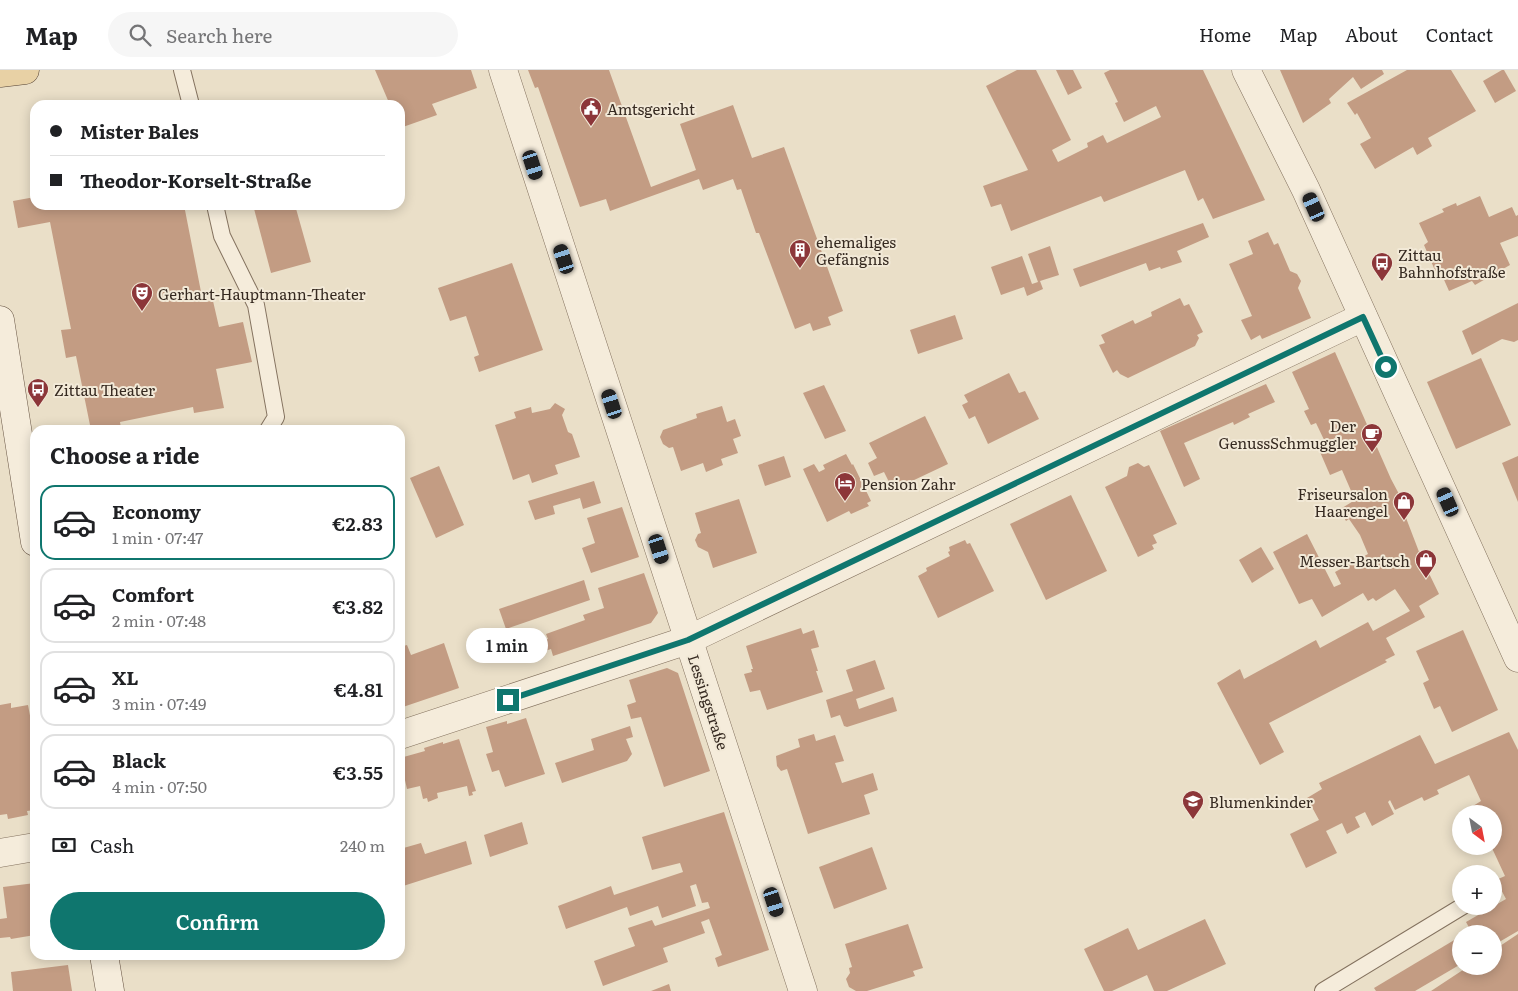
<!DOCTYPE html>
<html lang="en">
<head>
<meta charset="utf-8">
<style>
	body { margin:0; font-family:Literata,serif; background:#f6f6f6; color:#202124; height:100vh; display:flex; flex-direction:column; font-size:19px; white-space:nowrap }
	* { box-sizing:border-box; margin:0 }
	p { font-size:16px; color:#757577 }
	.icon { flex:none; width:28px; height:28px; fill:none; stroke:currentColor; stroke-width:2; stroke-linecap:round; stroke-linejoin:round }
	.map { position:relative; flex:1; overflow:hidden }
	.panel { position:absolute; left:30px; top:355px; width:375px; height:535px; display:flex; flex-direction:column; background:#fff; border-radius:15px; box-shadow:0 2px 12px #0003 }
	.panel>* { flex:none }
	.hud { position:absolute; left:30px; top:30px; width:375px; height:110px; border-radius:15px; box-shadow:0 2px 12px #0003; display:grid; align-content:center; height:110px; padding:0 20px; background:#fff }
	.needle { width:32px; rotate:148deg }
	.tools { position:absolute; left:1452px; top:735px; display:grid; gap:10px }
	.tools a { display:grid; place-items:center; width:50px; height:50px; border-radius:50%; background:#fff; box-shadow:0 2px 12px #0003; font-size:25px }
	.end { position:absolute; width:22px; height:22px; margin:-11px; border:6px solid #0f766e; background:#fff; box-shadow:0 0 0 2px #fff }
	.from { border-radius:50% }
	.bubble { position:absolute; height:35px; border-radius:18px; background:#fff; box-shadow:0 2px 12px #0003; font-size:16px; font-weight:600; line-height:35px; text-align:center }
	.car { position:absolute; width:15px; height:30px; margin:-15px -8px; border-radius:6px; box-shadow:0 0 4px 1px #0007; background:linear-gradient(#222 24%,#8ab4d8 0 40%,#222 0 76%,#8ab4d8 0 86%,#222 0) }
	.hud b { display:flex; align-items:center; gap:18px; height:48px; font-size:19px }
	.hud b+b { border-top:1px solid #e0e0e0 }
	.hud i { width:12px; height:12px; background:#202124 }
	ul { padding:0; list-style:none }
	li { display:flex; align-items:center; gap:15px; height:75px; margin:0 10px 8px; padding:0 10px; border:2px solid #e0e0e0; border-radius:15px }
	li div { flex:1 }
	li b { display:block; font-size:19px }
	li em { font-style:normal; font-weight:600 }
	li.selected { border-color:#0f766e }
	li>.icon { width:45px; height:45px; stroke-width:1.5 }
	h2 { padding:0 20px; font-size:22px; line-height:60px }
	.pay { display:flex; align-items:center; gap:12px; height:55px; padding:0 20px; font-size:19px }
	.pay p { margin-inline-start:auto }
	.action { display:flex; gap:10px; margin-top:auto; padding:10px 20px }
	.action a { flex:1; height:58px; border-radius:30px; background:#0f766e; color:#fff; font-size:20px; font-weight:600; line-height:58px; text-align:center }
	header { display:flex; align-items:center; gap:30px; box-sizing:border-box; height:70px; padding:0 25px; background:#fff; border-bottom:1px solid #e0e0e0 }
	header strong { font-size:24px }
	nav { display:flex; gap:28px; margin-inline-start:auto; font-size:18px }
	.search { width:350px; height:45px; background:#f6f6f6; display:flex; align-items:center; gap:12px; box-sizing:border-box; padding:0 18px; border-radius:28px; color:#757577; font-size:19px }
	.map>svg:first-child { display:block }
	.building { fill:#c39c83 }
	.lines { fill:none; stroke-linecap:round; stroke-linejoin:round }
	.service-casing { stroke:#84725f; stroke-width:18 }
	.minor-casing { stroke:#84725f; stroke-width:29 }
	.secondary-casing { stroke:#665342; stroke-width:29 }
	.primary-casing { stroke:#524033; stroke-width:29 }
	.service { stroke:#f5ecdb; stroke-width:16 }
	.minor { stroke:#f5ecdb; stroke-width:28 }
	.secondary { stroke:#f5ecdb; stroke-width:28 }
	.primary { stroke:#e8d1a5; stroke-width:28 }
	.route { stroke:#0f766e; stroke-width:6 }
	.labels { text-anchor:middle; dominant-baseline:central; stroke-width:4; stroke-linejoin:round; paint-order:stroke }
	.poi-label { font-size:15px; fill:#362a21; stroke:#f2e9d7; text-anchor:start }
	.street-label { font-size:15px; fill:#362a21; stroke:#f2e9d7 }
</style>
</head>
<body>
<header>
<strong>Map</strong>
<div class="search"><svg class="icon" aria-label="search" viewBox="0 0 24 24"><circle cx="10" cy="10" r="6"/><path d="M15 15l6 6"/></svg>Search here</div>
<nav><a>Home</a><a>Map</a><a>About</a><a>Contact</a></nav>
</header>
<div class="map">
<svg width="1518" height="921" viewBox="0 0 1518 921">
	<rect width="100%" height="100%" fill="#eadfc8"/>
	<g class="building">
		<polygon points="375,0 471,0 477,18 432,34 437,45 400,58 400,35 390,35"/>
		<polygon points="528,0 609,0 651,117 696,100 680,54 733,35 752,88 784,77 843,241 828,247 831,255 813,261 810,253 795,259 759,163 756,163 741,119 737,120 733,109 703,120 699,109 610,141 606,129 580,137 538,17 535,18"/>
		<polygon points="1017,0 1036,0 1071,70 1052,80 1058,92 1088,77 1087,73 1103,65 1107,73 1161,47 1156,36 1124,52 1115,33 1118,32 1104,3 1110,0 1203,0 1265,130 1213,149 1203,128 1198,131 1185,100 1104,132 1101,126 1011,161 1001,134 991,137 983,116 1028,100 986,16"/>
		<polygon points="1056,0 1073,0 1082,18 1068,25"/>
		<polygon points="1280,0 1382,0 1384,4 1361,19 1353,7 1329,29 1331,33 1303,53"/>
		<polygon points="1407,0 1451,0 1476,41 1428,68 1432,76 1417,85 1413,77 1375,99 1360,74 1371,68 1357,43 1355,45 1347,33"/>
		<polygon points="1502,0 1504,0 1516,21 1495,33 1483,11"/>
		<polygon points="1480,126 1489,147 1512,137 1516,146 1518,145 1518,166 1500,173 1510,195 1475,215 1472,211 1449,221 1441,203 1437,205 1424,175 1428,172 1419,153 1444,142 1442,139 1456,133 1457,136"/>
		<polygon points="35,127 35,135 184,135 203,232 213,231 219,257 243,252 252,292 216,299 224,338 194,343 193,337 120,352 121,358 111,360 91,360 76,286 66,288 61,260 71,259 50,152 18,158 13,131"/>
		<polygon points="253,135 295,135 311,192 271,203"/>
		<polygon points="1203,153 1209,167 1177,181 1182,192 1161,199 1160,197 1149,201 1146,193 1080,217 1073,199"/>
		<polygon points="1268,162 1274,175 1278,173 1290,201 1297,204 1301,211 1298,218 1311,248 1262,269 1260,265 1251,270 1241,250 1252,246 1229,194 1253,184 1248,171"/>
		<polygon points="1050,176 1059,205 1040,211 1043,219 1027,226 1024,217 1001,225 991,197 1022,186 1032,214 1038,212 1028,184"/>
		<polygon points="512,193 543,280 479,302 474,287 479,285 466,246 450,251 438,218"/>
		<polygon points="1180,228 1184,236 1189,234 1203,262 1197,265 1199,268 1195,276 1128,308 1120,304 1117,300 1113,303 1099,275 1105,273 1101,265 1133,250 1135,254 1152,246 1151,242"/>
		<polygon points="1518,233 1518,270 1514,272 1502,269 1472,285 1462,261"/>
		<polygon points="955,245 963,269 918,284 910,260"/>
		<polygon points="1335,282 1391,409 1407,439 1403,440 1421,487 1439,524 1419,536 1425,547 1386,568 1395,585 1385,590 1387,592 1269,653 1284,682 1260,695 1217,613 1240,599 1244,609 1316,570 1320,578 1368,552 1373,561 1410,541 1395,519 1376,531 1373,528 1368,531 1363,523 1322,547 1312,529 1299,534 1273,482 1307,464 1334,517 1341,514 1335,502 1368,484 1360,465 1349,449 1346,451 1343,446 1346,444 1342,438 1355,430 1342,400 1330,405 1320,382 1332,377 1330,372 1326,374 1316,353 1311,355 1304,341 1309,339 1292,302"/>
		<polygon points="1481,288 1511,355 1456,379 1427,312"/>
		<polygon points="1009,303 1019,323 1025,321 1039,349 988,374 975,346 969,349 962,335 968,332 964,325"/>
		<polygon points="1266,314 1275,332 1248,344 1250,347 1234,355 1233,352 1184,373 1200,409 1184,417 1160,361"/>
		<polygon points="824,315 846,361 825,369 803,323"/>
		<polygon points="555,333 565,339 562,345 568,362 572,364 580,387 555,395 558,404 532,413 529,404 513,410 495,355 516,348 514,342 531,337 532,343 550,339"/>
		<polygon points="722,336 727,352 735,349 741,366 733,369 738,383 721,389 723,395 706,402 703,393 681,401 673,377 669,378 663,374 660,367 663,360 697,348 696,344"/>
		<polygon points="925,346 948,394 893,420 884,402 874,406 868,393 877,388 869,373"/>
		<polygon points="846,384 852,395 853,394 871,431 867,433 869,436 851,444 849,441 827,452 803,399 814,394 819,402 825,399 823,395"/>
		<polygon points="784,386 791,407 765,416 758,395"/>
		<polygon points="1518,386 1518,432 1502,393"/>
		<polygon points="1138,393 1144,397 1149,395 1177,454 1153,465 1157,473 1152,475 1154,479 1138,487 1105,417 1127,406 1129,397"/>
		<polygon points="439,396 464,455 436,468 410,408"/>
		<polygon points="594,411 601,433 583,439 580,428 553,436 555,444 535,450 528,431"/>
		<polygon points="1071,425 1107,501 1046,530 1010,454"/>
		<polygon points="739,429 757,483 713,498 708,482 698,477 695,470 698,464 701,463 695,443"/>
		<polygon points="622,437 639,487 591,503 582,478 595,473 587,448"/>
		<polygon points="965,470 967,474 970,473 994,521 938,548 918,506 927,501 926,498 950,486 948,482 950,481 949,477"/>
		<polygon points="1261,477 1274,499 1252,513 1239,490"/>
		<polygon points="644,503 658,543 651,553 553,586 551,579 542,582 539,573 548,569 546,564 585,550 583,545 604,538 598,518"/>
		<polygon points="584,510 590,530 506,559 499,539"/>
		<polygon points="801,558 803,564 814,560 819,577 811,579 818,601 816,601 823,622 767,640 760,620 750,622 744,604 752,602 751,599 753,599 746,576"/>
		<polygon points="1463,560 1498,640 1452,662 1440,636 1434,639 1423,613 1429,610 1416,581"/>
		<polygon points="444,573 459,618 400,638 400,577 407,575 411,585"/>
		<polygon points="875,590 885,619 856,629 859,639 893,627 897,641 847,657 844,656 840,645 831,648 826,630 853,621 846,600"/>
		<polygon points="667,598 678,603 710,701 664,717 641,647 631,649 627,635 636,632 629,610"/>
		<polygon points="11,633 11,638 28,635 35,672 35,740 27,741 28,745 8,749 7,744 0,745 0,635"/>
		<polygon points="526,648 545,704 505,717 499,700 492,702 486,684 493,682 486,657 507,651 507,654"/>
		<polygon points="630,656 633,667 626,669 632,684 627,691 562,713 555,693 594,680 591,669"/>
		<polygon points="1509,662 1518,680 1518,861 1494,875 1494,864 1465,864 1471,861 1466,852 1506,829 1496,810 1505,806 1491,776 1494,776 1494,767 1498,765 1494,757 1494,744 1476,744 1473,736 1481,731 1469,705 1437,720 1439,724 1424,731 1422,727 1395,740 1390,730 1388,732 1394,744 1372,756 1365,742 1355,747 1360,757 1347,764 1342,753 1326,761 1337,783 1306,798 1290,764 1319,750 1307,728 1322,719 1319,713 1420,665 1435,694"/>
		<polygon points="814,664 816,671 835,665 844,691 835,693 842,713 873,703 878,720 864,725 870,744 808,764 787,699 781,701 777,696 776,686 800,677 798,669"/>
		<polygon points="459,669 476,721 472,722 473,725 469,726 467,716 437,723 438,728 428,732 427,728 423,729 420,716 407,719 400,688 425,681 424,678 443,672 443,674"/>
		<polygon points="724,742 769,880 718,897 715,888 722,885 709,849 701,852 705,863 663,878 668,892 603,916 594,891 635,876 628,858 652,850 655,856 710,838 708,832 702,833 696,814 690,816 696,836 662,848 658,836 630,846 627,837 566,859 558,836 611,816 614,825 683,802 680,793 652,800 642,767"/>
		<polygon points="522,752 528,774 490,787 484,765"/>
		<polygon points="466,771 472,794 400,817 400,779 421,773 425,784"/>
		<polygon points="872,777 887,819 834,839 819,797"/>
		<polygon points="35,813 35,865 11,869 10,867 0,868 0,849 7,848 3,817"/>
		<polygon points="1205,849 1226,894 1167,921 1154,921 1147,905 1112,921 1104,921 1084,879 1128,858 1138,880"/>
		<polygon points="908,854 923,898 913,901 915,906 867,921 856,921 849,917 846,909 850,903 849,898 852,897 845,874"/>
		<polygon points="1518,864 1518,921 1431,921 1469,896 1494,896 1494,880"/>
		<polygon points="1461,866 1461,894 1415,921 1376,921 1374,918"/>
		<polygon points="68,895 72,921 13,921 11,902"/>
		<polygon points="669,914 671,921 651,921"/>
	</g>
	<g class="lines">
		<g class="service-casing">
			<g id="service">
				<polyline points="182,0 191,35"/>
				<polyline points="215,135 222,166 256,235 276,347 268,360"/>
				<polyline points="1323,921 1463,836"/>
			</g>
		</g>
		<g class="minor-casing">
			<g id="minor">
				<polyline points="503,0 803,921"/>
				<polyline points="1246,0 1306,120 1518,588"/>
				<polyline points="400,665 688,570 1363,247"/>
				<polyline points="0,783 35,777"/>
			</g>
		</g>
		<g class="secondary-casing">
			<g id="secondary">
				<polyline points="0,250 35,472"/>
				<polyline points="104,885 110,921"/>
			</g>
		</g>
		<g class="primary-casing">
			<polyline id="primary" points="0,3 25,0"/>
		</g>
		<use href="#service" class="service"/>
		<use href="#minor" class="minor"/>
		<use href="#secondary" class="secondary"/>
		<use href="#primary" class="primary"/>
	</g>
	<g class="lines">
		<polyline class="route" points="508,630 688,570 1363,247 1386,297"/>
	</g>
	<defs>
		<g id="civic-pin" transform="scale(1.125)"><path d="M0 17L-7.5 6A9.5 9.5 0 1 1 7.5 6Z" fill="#8c3639" stroke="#f2e9d7"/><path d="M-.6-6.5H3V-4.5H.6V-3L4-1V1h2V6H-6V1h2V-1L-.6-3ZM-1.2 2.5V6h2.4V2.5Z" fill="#fff"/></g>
		<g id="building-pin" transform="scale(1.125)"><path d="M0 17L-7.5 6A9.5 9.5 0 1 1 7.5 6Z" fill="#8c3639" stroke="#f2e9d7"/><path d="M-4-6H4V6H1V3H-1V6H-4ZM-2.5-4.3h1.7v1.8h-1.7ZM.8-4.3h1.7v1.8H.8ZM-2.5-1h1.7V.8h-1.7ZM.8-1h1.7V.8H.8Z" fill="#fff"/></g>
		<g id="bus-pin" transform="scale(1.125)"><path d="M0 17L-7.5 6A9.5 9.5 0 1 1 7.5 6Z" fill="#8c3639" stroke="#f2e9d7"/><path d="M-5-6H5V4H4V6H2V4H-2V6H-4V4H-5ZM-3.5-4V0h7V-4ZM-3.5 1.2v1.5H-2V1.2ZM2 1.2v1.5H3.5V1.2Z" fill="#fff"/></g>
		<g id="theatre-pin" transform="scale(1.125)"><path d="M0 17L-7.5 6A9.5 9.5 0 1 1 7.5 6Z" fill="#8c3639" stroke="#f2e9d7"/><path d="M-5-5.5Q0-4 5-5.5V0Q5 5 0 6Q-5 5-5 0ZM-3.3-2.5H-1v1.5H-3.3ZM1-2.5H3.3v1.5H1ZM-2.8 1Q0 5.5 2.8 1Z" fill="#fff"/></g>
		<g id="cafe-pin" transform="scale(1.125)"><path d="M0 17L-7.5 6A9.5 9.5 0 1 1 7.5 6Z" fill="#8c3639" stroke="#f2e9d7"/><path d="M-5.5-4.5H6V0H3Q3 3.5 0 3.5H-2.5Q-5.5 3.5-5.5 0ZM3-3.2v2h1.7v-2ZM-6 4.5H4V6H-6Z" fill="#fff"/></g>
		<g id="hotel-pin" transform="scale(1.125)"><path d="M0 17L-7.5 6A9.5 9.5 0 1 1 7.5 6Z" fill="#8c3639" stroke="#f2e9d7"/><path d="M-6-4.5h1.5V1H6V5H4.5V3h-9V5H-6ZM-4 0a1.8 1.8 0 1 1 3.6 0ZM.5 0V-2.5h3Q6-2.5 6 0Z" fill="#fff"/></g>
		<g id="shop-pin" transform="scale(1.125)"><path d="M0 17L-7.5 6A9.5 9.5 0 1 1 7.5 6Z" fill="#8c3639" stroke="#f2e9d7"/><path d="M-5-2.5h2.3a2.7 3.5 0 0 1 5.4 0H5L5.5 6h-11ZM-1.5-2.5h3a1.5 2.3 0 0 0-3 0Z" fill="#fff"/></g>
		<g id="school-pin" transform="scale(1.125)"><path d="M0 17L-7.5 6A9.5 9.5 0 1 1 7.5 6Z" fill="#8c3639" stroke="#f2e9d7"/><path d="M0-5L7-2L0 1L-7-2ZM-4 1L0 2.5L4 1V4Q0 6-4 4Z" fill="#fff"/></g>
	</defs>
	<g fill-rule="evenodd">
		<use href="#civic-pin" x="591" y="38"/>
		<use href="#building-pin" x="800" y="180"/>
		<use href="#bus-pin" x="1382" y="193"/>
		<use href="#theatre-pin" x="142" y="223"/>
		<use href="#bus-pin" x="38" y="319"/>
		<use href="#cafe-pin" x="1372" y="364"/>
		<use href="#hotel-pin" x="845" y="413"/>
		<use href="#shop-pin" x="1404" y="432"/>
		<use href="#shop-pin" x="1426" y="490"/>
		<use href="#school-pin" x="1193" y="731"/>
	</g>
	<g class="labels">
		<g class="poi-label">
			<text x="607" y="38">Amtsgericht</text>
			<text x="816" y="171">ehemaliges<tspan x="816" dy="17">Gefängnis</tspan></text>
			<text x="1398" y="184">Zittau<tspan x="1398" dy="17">Bahnhofstraße</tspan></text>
			<text x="158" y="223">Gerhart-Hauptmann-Theater</text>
			<text x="54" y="319">Zittau Theater</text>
			<text x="1356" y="355" text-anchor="end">Der<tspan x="1356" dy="17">GenussSchmuggler</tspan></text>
			<text x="861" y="413">Pension Zahr</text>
			<text x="1388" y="423" text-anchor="end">Friseursalon<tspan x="1388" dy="17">Haarengel</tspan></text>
			<text x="1410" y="490" text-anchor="end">Messer-Bartsch</text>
			<text x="1209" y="731">Blumenkinder</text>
		</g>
		<g class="street-label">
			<text transform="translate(709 632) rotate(72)">Lessingstraße</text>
		</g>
	</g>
</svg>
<div class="tools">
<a><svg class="needle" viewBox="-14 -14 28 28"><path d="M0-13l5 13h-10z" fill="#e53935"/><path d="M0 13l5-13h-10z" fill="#757577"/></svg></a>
<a>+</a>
<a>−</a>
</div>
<i class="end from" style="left:1386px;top:297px"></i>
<i class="end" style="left:508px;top:630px"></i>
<div class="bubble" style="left:466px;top:558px;width:82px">1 min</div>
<i class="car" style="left:533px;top:95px;rotate:162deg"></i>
<i class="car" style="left:1314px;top:137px;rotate:336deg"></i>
<i class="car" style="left:564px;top:189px;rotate:342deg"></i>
<i class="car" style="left:612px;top:334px;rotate:342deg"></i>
<i class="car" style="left:1448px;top:432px;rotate:336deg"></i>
<i class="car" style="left:659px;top:479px;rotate:162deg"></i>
<i class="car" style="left:774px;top:832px;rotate:162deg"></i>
<div class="hud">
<b><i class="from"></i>Mister Bales</b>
<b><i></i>Theodor-Korselt-Straße</b>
</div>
<section class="panel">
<h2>Choose a ride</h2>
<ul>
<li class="selected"><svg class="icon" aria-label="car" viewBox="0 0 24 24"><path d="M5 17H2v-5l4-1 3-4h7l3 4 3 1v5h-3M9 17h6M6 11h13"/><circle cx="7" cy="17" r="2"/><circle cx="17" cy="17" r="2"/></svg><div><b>Economy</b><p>1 min · 07:47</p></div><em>€2.83</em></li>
<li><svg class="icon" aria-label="car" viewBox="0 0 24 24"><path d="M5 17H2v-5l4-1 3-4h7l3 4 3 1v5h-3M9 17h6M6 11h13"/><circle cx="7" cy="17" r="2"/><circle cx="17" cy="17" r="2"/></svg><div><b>Comfort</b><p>2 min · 07:48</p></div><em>€3.82</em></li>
<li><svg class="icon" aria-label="car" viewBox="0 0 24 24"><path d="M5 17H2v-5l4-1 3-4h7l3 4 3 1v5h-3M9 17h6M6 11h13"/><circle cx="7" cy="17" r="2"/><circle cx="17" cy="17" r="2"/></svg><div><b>XL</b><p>3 min · 07:49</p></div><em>€4.81</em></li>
<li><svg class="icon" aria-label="car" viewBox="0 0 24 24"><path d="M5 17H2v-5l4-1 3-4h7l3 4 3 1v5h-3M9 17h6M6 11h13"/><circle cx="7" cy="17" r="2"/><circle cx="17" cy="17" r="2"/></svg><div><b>Black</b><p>4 min · 07:50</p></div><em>€3.55</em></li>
</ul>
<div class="pay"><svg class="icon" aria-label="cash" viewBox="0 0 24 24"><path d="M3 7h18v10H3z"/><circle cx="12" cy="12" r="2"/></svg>Cash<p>240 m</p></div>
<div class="action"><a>Confirm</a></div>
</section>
</div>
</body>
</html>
